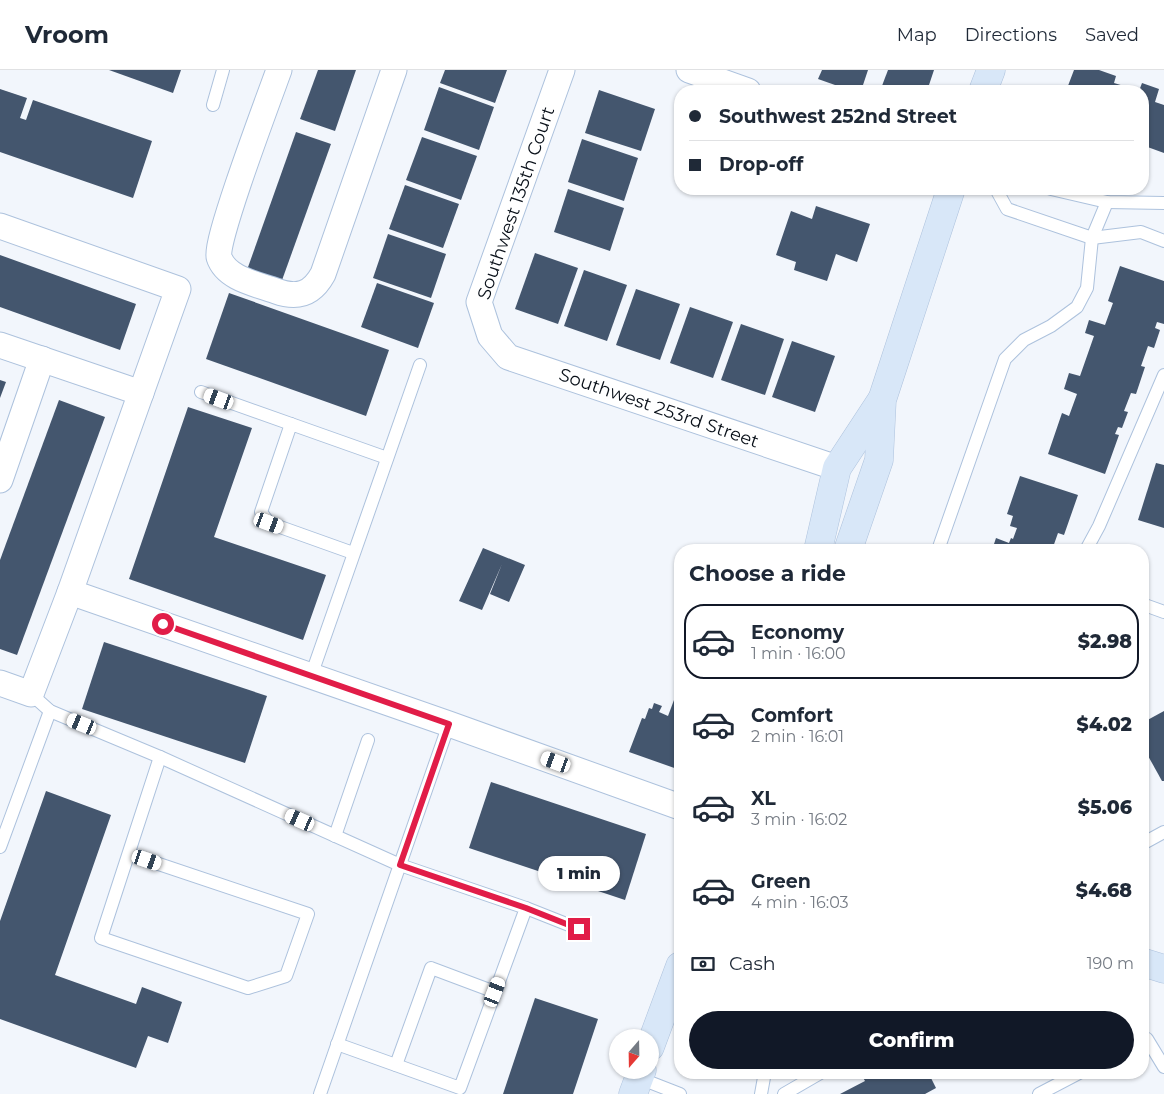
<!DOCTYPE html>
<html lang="en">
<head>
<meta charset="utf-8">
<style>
	body { margin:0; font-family:Montserrat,sans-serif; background:#f6f6f7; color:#1f2937; height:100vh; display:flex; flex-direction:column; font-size:19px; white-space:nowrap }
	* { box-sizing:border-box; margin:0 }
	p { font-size:16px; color:#747a83 }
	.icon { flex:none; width:28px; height:28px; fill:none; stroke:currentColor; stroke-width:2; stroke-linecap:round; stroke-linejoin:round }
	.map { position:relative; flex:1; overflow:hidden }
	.drawer { position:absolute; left:674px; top:474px; width:475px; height:535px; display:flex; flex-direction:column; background:#fff; border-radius:20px; box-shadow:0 1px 4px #0004 }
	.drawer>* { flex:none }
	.top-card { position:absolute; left:674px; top:15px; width:475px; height:110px; border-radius:20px; box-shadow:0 1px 4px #0004; display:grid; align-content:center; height:110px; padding:0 15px; background:#fff }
	.needle { width:32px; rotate:200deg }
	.fabs { position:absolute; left:609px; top:959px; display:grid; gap:10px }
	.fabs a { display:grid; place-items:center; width:50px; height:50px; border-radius:50%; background:#fff; box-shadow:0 1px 4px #0004; font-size:25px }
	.end { position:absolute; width:22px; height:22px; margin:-11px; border:6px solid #e11d48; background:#fff; box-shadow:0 0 0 2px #fff }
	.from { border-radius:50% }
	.bubble { position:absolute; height:35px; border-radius:18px; background:#fff; box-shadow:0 1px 4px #0004; font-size:16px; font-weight:800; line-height:35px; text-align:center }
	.car { position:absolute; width:15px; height:30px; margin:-15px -8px; border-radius:6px; box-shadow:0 0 4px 1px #0007; background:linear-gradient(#fff 24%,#345 0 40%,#fff 0 76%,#345 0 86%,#fff 0) }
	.top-card b { display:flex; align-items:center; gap:18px; height:48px; font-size:19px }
	.top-card b+b { border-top:1px solid #e0e1e3 }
	.top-card i { width:12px; height:12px; background:#1f2937 }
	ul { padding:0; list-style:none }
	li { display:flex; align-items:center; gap:15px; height:75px; margin:0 10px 8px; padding:0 5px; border:2px solid transparent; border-radius:20px }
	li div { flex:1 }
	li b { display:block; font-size:19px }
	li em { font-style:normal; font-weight:800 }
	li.on { border-color:#111827 }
	li>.icon { width:45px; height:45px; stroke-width:1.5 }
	h2 { padding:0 15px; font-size:22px; line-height:60px }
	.pay { display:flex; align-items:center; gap:12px; height:55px; padding:0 15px; font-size:19px }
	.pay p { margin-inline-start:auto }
	.cta { display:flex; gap:10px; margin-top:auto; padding:10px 15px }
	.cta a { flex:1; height:58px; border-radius:30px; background:#111827; color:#fff; font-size:20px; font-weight:800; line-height:58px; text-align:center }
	header { display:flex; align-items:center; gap:30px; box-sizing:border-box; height:70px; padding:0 25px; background:#fff; border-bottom:1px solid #e0e1e3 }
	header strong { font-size:24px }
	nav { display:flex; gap:28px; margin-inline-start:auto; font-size:18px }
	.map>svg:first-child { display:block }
	.building { fill:#44566e }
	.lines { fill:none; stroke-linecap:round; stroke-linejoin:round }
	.lane-casing { stroke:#adc2dd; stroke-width:14 }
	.street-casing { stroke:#adc2dd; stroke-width:27 }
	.secondary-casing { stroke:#adc2dd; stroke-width:29 }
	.lane { stroke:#fff; stroke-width:12 }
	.street { stroke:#fff; stroke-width:25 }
	.secondary { stroke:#d8e7f8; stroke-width:28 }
	.route { stroke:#e11d48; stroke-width:6 }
	.labels { text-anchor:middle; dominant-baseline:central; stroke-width:5; stroke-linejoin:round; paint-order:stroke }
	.street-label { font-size:18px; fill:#080f18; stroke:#fff }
</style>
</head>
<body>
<header>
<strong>Vroom</strong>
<nav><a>Map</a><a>Directions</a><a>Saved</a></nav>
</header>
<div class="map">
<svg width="1164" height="1024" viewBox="0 0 1164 1024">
	<rect width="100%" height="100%" fill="#f2f6fc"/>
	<g class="building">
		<polygon points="109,0 181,0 173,23"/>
		<polygon points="318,0 356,0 335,61 300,49"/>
		<polygon points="445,0 507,0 495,33 440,13"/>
		<polygon points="822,0 868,0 861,21 852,21 818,9"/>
		<polygon points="888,0 934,0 927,21 880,21"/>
		<polygon points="1074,0 1099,0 1116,6 1114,13 1124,16 1122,21 1066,21"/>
		<polygon points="1142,13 1159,19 1155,32 1164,35 1164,83 1142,75 1142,21 1139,21"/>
		<polygon points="439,17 494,37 479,80 424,60"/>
		<polygon points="0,19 27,28 20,48 26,50 33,30 152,71 133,128 0,82"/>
		<polygon points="599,20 655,39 641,81 585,63"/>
		<polygon points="296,62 331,74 281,213 247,200"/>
		<polygon points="422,67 477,86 461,130 406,110"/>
		<polygon points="582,69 638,88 624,131 568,112"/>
		<polygon points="405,115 459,134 443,178 389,159"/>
		<polygon points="568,119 624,138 610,181 554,162"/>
		<polygon points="816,136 870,154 857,192 836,184 827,211 794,200 796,192 776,185 791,141 812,149"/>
		<polygon points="388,164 446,184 431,228 373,208"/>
		<polygon points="535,183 578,198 558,254 515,239"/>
		<polygon points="0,185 136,234 120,280 0,237"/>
		<polygon points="1120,196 1164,211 1164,254 1157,252 1155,258 1160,260 1154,278 1148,276 1141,296 1145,297 1136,324 1131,323 1124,341 1128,342 1122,358 1118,357 1115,364 1119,365 1105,404 1048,384 1062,343 1069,346 1077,324 1064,319 1069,303 1080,306 1094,266 1085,263 1089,250 1105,255 1113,233 1108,231"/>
		<polygon points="584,200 627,215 607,271 564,256"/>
		<polygon points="377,213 434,233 418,278 361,257"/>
		<polygon points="636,219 680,234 660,290 616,275"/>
		<polygon points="229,223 389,280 366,346 206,289"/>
		<polygon points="690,237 733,252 713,308 670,293"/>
		<polygon points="741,254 784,269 765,325 721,310"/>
		<polygon points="792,271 835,286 815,342 772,327"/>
		<polygon points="0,310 6,312 0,328"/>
		<polygon points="59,330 105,347 17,585 0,579 0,490"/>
		<polygon points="188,337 252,358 214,467 326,505 303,570 129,509"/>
		<polygon points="1156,393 1164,395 1164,458 1138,450"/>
		<polygon points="1020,406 1078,425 1064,465 1058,463 1052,480 992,480 996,468 1009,473 1011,468 1013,469 1017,458 1010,456 1013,446 1007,444"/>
		<polygon points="483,478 525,495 509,532 490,524 502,494 482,540 459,531"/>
		<polygon points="104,572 267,626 245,693 82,639"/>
		<polygon points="680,614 680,700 629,682 642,648 645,649 649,638 652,639 654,633 662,636 659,642 668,646"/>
		<polygon points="1164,641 1164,711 1162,711 1142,675 1142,653"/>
		<polygon points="491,712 646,764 625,830 469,778"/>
		<polygon points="46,721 111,745 55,905 136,934 142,917 182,932 168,973 148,966 136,998 0,949 0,851"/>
		<polygon points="535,928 598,949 573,1024 503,1024"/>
		<polygon points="860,1002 928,1002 936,1018 925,1024 840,1024 865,1011"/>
	</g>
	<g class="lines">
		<g class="lane-casing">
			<g id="lane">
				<polyline points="213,35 223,0"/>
				<polyline points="996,119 1007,139 1092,168 1141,162 1164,171"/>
				<polyline points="1051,119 1107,132 1164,133"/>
				<polyline points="201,322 291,354"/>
				<polyline points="938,480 1005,289 1024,270 1051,256 1077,237 1087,218 1092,168 1107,132"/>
				<polyline points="1086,480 1099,456 1164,305"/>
				<polyline points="353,483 269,453 261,442 291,354 387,388"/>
				<polyline points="1142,534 1164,542"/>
				<polyline points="311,606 420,295"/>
				<polyline points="31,624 50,641 160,687 400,795 526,838 460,1018 337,974"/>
				<polyline points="335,766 368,670"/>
				<polyline points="1142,774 1164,762"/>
				<polyline points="0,777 50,641"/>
				<polyline points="129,784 308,844 286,906 248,918 101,868 160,687"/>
				<polyline points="526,838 579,859"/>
				<polyline points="1142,971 1147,969 1164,997"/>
				<polyline points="396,995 431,898 495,922"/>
				<polyline points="639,1008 680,1024"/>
				<polyline points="320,1024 449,654"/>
				<polyline points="761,1024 765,1002"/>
				<polyline points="784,1024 822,1002"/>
				<polyline points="1039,1024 1081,1002"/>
			</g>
		</g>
		<g class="street-casing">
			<g id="street">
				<path d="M279,0C270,25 214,173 219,187C226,209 257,214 276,221C298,229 312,224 323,204L394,0"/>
				<polyline points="562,0 479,232 490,266 508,287 837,398"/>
				<polyline points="689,0 748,21"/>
				<polyline points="0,156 178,219 70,522 31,624 0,613"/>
				<polyline points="0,275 141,323"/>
				<polyline points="0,410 42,289"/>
				<polyline points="70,522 449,654 680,737"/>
			</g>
		</g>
		<g class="secondary-casing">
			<g id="secondary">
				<polyline points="983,21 991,0"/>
				<polyline points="818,480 837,398 881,331"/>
				<polyline points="848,480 879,390 882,330 951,119"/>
				<polyline points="1142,892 1164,899"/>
				<polyline points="650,977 680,896"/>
				<polyline points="633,1024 642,1000"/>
			</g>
		</g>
		<use href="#lane" class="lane"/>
		<use href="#street" class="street"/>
		<use href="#secondary" class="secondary"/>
	</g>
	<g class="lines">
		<polyline class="route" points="163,554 449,654 400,795 526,838 579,859"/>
	</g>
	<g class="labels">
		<g class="street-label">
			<text transform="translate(516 133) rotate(-71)">Southwest 135th Court</text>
			<text transform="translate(659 338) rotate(19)">Southwest 253rd Street</text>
		</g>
	</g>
</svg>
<div class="fabs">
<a><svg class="needle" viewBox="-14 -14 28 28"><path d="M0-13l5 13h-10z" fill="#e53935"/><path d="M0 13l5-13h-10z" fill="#747a83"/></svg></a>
</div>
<i class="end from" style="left:163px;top:554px"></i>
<i class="end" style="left:579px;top:859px"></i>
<div class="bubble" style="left:538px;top:786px;width:82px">1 min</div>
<i class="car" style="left:219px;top:329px;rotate:290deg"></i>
<i class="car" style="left:269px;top:453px;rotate:110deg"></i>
<i class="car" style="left:82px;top:654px;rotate:292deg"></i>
<i class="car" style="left:556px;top:692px;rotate:290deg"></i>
<i class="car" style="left:300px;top:750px;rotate:294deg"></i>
<i class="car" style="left:147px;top:790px;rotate:109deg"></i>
<i class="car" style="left:495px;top:922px;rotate:21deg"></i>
<div class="top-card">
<b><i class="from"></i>Southwest 252nd Street</b>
<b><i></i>Drop-off</b>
</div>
<section class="drawer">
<h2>Choose a ride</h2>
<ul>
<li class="on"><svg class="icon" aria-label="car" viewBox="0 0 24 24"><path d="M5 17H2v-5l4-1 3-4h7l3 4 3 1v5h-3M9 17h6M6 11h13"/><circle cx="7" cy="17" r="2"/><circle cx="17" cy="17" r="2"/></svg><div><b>Economy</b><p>1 min · 16:00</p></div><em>$2.98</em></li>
<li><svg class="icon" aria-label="car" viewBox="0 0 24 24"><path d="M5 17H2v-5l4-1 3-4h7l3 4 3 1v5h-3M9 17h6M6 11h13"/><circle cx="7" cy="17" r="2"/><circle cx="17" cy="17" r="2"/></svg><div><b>Comfort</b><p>2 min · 16:01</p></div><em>$4.02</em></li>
<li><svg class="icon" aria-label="car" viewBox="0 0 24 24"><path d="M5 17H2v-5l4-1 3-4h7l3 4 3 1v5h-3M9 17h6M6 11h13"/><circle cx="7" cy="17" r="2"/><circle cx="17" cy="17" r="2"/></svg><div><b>XL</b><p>3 min · 16:02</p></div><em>$5.06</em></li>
<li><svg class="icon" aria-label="car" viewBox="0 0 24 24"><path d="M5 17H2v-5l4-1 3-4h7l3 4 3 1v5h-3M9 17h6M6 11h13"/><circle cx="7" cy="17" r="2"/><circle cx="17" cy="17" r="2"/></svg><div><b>Green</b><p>4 min · 16:03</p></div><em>$4.68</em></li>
</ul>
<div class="pay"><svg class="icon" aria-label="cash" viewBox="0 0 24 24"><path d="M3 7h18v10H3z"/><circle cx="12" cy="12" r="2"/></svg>Cash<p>190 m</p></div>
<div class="cta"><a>Confirm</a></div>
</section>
</div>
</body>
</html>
